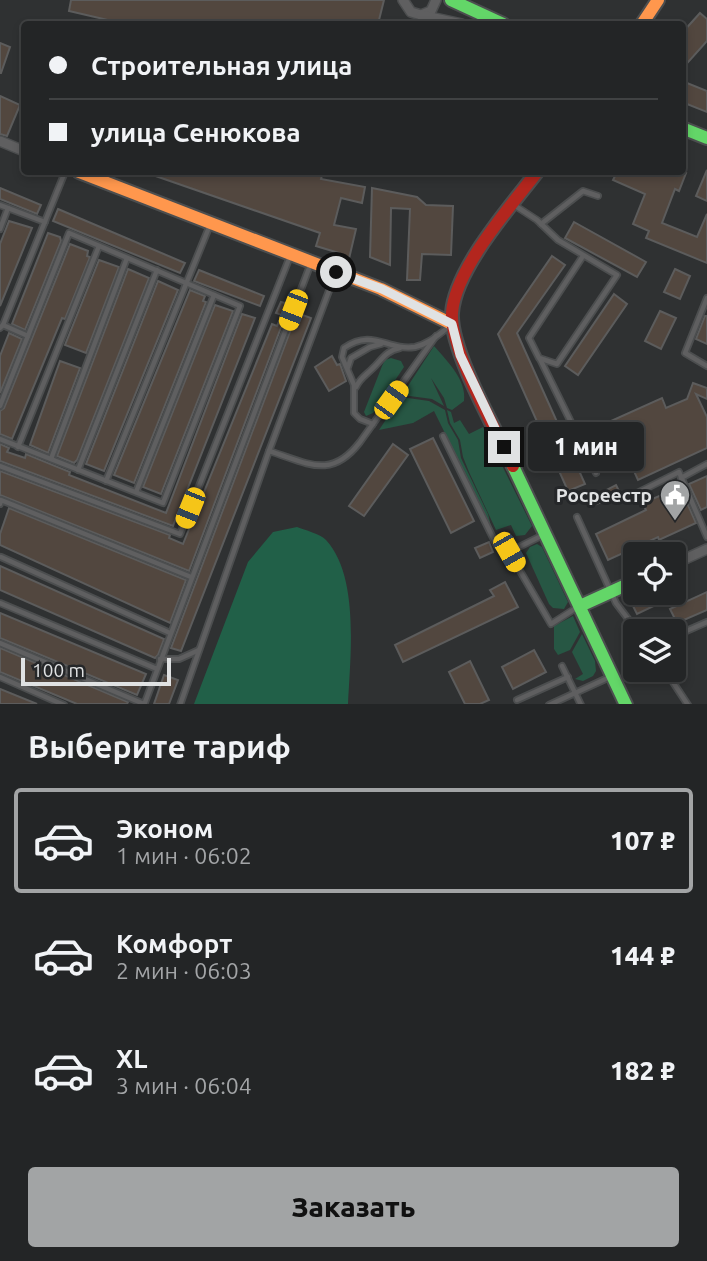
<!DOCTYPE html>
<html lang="ru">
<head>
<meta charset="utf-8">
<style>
	body { margin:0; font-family:Ubuntu,sans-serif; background:#2f3132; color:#f1f3f6; height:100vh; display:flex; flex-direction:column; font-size:26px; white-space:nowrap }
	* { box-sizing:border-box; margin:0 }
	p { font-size:23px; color:#a3a5a7 }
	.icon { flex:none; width:38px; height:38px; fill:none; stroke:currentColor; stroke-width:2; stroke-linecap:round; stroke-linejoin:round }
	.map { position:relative; height:704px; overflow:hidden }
	.panel { display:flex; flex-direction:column; background:#232526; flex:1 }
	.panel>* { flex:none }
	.hud { position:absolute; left:21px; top:21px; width:665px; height:154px; border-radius:7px; box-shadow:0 4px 10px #0003,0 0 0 2px #404243; display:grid; align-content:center; height:154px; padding:0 28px; background:#232526 }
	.fabs { position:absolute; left:623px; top:542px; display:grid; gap:14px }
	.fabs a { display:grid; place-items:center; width:63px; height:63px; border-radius:7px; background:#232526; box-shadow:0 4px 10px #0003,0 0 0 2px #404243; font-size:35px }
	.scale { position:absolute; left:21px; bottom:18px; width:150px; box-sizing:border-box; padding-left:7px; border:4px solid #e0e2e3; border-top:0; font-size:19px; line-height:24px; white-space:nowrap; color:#e0e2e3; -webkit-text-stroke:5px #252729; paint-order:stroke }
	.end { position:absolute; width:32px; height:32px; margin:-16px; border:9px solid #e0e2e3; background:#111; box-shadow:0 0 0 4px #111 }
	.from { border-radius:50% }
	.bubble { position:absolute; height:49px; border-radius:7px; background:#232526; box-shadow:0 4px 10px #0003,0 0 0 2px #404243; font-size:23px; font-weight:800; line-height:49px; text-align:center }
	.car { position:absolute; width:21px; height:42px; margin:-21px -10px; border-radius:9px; box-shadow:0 0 5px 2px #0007; background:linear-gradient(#f5c518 24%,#345 0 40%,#f5c518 0 76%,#345 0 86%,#f5c518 0) }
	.hud b { display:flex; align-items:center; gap:24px; height:66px; font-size:26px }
	.hud b+b { border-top:2px solid #404243 }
	.hud i { width:18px; height:18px; background:#f1f3f6 }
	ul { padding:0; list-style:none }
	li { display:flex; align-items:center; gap:21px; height:105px; margin:0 14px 10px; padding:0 14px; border:4px solid transparent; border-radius:7px }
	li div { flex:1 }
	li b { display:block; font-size:26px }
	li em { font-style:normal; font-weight:800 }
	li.on { border-color:#a2a4a5 }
	li>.icon { width:63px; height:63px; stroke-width:1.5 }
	h2 { padding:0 28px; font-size:32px; line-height:84px }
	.cta { display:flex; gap:14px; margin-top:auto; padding:14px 28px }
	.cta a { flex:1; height:80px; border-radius:7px; background:#a2a4a5; color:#111; font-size:28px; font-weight:800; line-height:80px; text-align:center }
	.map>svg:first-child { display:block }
	.green { fill:#275744 }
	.forest { fill:#216048 }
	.building { fill:#52473f; stroke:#5c5c5c; stroke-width:2 }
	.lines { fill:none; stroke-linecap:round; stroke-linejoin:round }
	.lane-casing { stroke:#4c4e4f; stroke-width:8 }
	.street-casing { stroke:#4c4e4f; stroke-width:12 }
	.fast-casing { stroke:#4c4e4f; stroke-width:16 }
	.slow-casing { stroke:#4c4e4f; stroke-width:16 }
	.jam-casing { stroke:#4c4e4f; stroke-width:16 }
	.lane { stroke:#5f5f60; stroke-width:4.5 }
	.street { stroke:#5f5f60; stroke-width:9 }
	.fast { stroke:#63d668; stroke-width:12 }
	.slow { stroke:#ff974d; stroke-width:12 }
	.jam { stroke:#b3261e; stroke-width:12 }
	.route { stroke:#e0e2e3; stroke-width:9 }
	.labels { text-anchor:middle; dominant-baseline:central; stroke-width:6; stroke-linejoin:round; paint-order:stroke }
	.poi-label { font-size:19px; font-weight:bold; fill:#e0e2e3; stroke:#252729; text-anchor:end }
</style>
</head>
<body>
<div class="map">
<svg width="707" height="705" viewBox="0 0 707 705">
	<rect width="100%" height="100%" fill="#2f3132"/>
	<g class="green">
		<path d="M434,346C447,361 467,380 464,401L452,410L447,408L444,398L431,378L444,406L432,399L402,395Z"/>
		<polygon points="391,358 401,361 404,367 402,370 373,413 366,416 364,412 382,366 385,360"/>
		<polygon points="401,397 429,401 445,410 448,423 458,440 461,458 488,514 491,526 434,411 413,423 379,430"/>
		<polygon points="447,410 451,412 454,423 460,420 469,434 483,427 532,526 525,535 516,536 511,525 496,530 469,472 463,457 460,440 450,423"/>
		<polygon points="537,544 542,547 568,602 564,609 553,608 549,604 526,553 530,547"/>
		<polygon points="573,616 580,632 570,650 558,655 554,649 554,626"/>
		<polygon points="582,634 595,661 596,671 593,676 583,681 575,679 583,674 572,652"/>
	</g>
	<path class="forest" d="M297,527C305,530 320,534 326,540C360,577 350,658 348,704H194L248,562L273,532Z"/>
	<g class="building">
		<polygon points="71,0 384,0 378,24 125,24 69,11"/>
		<polygon points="700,13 707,19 707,41 682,69 682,33"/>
		<polygon points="0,43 10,47 1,73 0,73"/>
		<polygon points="682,81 707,91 707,112 682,102"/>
		<polygon points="0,96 20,105 7,136 0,134"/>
		<polygon points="707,170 707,201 696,196"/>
		<polygon points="144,172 323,172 321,179 365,187 362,203 341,198 334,225 356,229 348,263 338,261 339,253 316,246 320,233"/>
		<polygon points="617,172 681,172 686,173 679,191 675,189 662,223 697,237 707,214 707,263 646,238 649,231 633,224 645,194 613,180"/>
		<polygon points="0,188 41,205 37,214 0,199"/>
		<polygon points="372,188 417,197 426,205 453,206 451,255 422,254 420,280 407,280 410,209 391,208 390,265 370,257"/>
		<polygon points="58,209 185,263 180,273 53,221"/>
		<polygon points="9,221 32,228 0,306 0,244"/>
		<polygon points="574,222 646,262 637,277 565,238"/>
		<polygon points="48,233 60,237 61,241 25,330 12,324"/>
		<polygon points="70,244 88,251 87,256 90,257 65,319 62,318 12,439 0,434 0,411 4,408"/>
		<polygon points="552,256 565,265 517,333 585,484 568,491 498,334"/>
		<polygon points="99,260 119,267 86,353 65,345"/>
		<polygon points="128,269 149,278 77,460 74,463 57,456"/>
		<polygon points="675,269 690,276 680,299 664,292"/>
		<polygon points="199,270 264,296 260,306 194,281"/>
		<polygon points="158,281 178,290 104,471 86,464"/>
		<polygon points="190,290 205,296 203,301 206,302 134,483 114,475"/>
		<polygon points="614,294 627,304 578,375 565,366"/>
		<polygon points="281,302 289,304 288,309 189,571 0,495 0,471 170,535 169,538 183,544 272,324 277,326 282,315 276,313"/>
		<polygon points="215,305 233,311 161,494 143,487"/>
		<polygon points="660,311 676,318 661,349 645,341"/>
		<polygon points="297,313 311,318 181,651 171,648"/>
		<polygon points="242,314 255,318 173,526 0,461 0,444 9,448 7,452 25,458 26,454 70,472 69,475 166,513"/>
		<polygon points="705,316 707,316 707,344 696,339"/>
		<polygon points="9,333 22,339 0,393 0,356"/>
		<polygon points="332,356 337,365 340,364 346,381 329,391 315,367"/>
		<polygon points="60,361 80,368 48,453 30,445"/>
		<polygon points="693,383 707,388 707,399 696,394 707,417 707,448 638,480 611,421 662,398 666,408 687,399"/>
		<polygon points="433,438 474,521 451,533 410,449"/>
		<polygon points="393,444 408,455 364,516 349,506"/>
		<polygon points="707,476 707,507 701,510 689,484"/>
		<polygon points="616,485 620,493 597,504 593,497"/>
		<polygon points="680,487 696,523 659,540 658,537 608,560 596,534 646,510 643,503"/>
		<polygon points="9,508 186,580 170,623 0,545 0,534"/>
		<polygon points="489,542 493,552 480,558 475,548"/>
		<polygon points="0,566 164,639 158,655 155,658 0,590"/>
		<polygon points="505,582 518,607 403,662 395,645 494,596 490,590"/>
		<polygon points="707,592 707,610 677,623 670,609"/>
		<polygon points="656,594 660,603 637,614 633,606"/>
		<polygon points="0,613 146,674 137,695 0,638"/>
		<polygon points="0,648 128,702 127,704 77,704 0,672"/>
		<polygon points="534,650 546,672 513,689 502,667"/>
		<polygon points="470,661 489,700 480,704 465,704 449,672"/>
		<polygon points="164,675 178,680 169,704 154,704"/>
		<polygon points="0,689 37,704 0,704"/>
	</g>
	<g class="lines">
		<g class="lane-casing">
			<g id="lane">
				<polyline points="0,205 45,222"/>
				<polyline points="514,205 537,220 558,240 617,275 557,364 539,358 529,338 583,256"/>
				<polyline points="541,224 583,191 598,196"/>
				<polyline points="0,229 8,208"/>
				<polyline points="707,298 685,353 707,366"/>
				<polyline points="3,325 28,336"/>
				<polyline points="0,328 3,325 65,172"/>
				<polyline points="540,359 596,473"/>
				<polyline points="348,367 351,358 370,347 381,344"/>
				<path d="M356,387C360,378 365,376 372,369C382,360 385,351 400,348"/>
				<polyline points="0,406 69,233 240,306 163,503 0,439"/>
				<path d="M373,424L360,419L354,413V385L342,357L344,348C373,328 387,351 415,347C429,344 439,334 450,326"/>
				<polyline points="443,436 497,546 509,552"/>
				<polyline points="18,447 99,246"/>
				<path d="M269,451C308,463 331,480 360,442L436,336"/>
				<polyline points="51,459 127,258"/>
				<polyline points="0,466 180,534 291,254"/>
				<polyline points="78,470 157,270"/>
				<polyline points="681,478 707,464"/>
				<polyline points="106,481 210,225"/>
				<polyline points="136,492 214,295"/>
				<polyline points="637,493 679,472 707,537"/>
				<polyline points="0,504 1,500 191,577"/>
				<polyline points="577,517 616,603 638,632"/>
				<polyline points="545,534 509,552 551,624 576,608"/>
				<polyline points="1,557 170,633"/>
				<polyline points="0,603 157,669"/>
				<polyline points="684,632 707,622"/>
				<polyline points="0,643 144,704"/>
				<polyline points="160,659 179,659 199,650"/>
				<polyline points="562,666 581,705"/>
				<polyline points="665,670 688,705"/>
				<polyline points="0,677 64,705"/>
				<polyline points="517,700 568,677"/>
				<polyline points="144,705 311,263"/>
				<polyline points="180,705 269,451 336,272"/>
				<polyline points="549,705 612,676"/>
			</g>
		</g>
		<g class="street-casing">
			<g id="street">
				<polyline points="403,0 411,12 421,15 431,11 436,0"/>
				<polyline points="421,15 462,24"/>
				<polyline points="0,141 24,151"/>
				<polyline points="674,564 707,549"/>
			</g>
		</g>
		<g class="fast-casing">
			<g id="fast">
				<polyline points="451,0 503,24"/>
				<polyline points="682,128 707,138"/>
				<polyline points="513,466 626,705"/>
				<polyline points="580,606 635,581"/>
			</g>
		</g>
		<g class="slow-casing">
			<g id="slow">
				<polyline points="642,24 658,0"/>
				<polyline points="79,172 381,289 452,324"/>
			</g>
		</g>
		<g class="jam-casing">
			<path id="jam" d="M513,466C496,430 450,351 452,313C455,269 510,207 537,172"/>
		</g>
		<use href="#lane" class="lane"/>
		<use href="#street" class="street"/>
		<use href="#fast" class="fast"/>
		<use href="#slow" class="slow"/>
		<use href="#jam" class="jam"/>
	</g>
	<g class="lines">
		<polyline class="route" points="336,272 382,289 452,324 460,355 504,447"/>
	</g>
	<defs>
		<g id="civic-pin" transform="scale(1.575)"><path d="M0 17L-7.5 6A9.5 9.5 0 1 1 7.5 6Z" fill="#a2a4a5" stroke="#252729"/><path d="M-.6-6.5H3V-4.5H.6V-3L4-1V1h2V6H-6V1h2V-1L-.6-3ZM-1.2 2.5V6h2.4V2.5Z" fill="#fff"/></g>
	</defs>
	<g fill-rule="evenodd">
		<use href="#civic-pin" x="675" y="495"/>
	</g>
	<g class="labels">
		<g class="poi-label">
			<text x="652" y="495">Росреестр</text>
		</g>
	</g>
</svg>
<div class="fabs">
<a><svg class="icon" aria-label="locate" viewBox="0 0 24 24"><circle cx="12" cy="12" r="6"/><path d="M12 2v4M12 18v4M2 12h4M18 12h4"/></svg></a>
<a><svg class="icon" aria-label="layers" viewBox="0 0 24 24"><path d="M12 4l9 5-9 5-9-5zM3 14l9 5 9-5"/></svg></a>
</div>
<div class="scale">100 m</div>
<i class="end from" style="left:336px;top:272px"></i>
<i class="end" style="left:504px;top:447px"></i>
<div class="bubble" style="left:528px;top:422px;width:116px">1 мин</div>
<i class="car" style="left:293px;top:310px;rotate:201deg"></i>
<i class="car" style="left:391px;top:400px;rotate:36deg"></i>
<i class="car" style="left:190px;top:508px;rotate:202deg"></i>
<i class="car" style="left:509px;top:552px;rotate:150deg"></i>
<div class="hud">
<b><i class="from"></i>Строительная улица</b>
<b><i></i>улица Сенюкова</b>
</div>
</div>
<section class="panel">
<h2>Выберите тариф</h2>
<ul>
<li class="on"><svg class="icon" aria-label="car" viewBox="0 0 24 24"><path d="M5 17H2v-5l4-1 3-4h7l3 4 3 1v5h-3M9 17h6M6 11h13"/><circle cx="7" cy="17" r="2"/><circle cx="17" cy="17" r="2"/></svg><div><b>Эконом</b><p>1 мин · 06:02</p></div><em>107 ₽</em></li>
<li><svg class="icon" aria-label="car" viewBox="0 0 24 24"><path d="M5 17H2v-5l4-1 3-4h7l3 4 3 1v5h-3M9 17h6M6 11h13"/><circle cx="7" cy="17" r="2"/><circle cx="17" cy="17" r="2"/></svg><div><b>Комфорт</b><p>2 мин · 06:03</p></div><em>144 ₽</em></li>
<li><svg class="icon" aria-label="car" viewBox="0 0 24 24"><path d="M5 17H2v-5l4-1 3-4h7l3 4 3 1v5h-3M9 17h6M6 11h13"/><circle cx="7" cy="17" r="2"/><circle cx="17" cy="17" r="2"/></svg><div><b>XL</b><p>3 мин · 06:04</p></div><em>182 ₽</em></li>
</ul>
<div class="cta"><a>Заказать</a></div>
</section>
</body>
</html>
